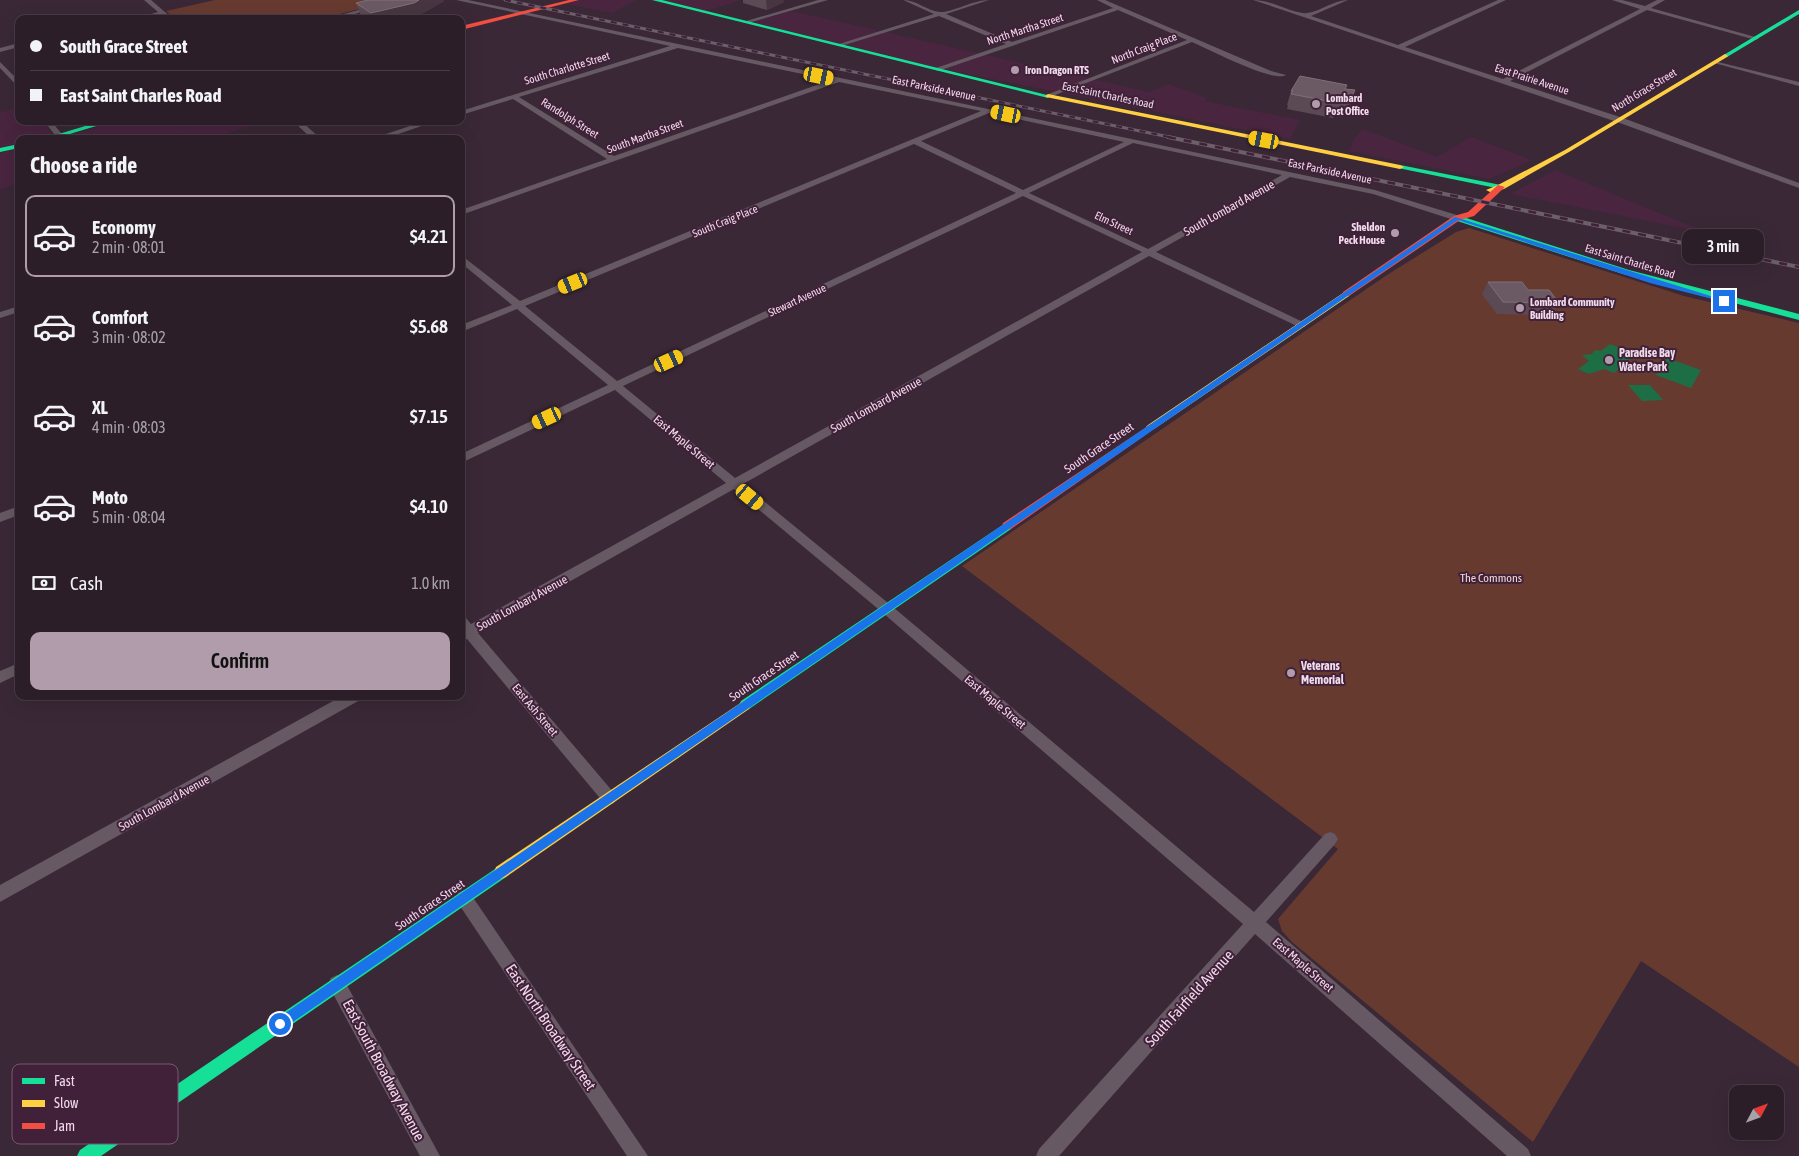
<!DOCTYPE html>
<html lang="en">
<head>
<meta charset="utf-8">
<style>
	body { margin:0; font-family:"Asap Condensed",sans-serif; background:#342730; color:#f1f3f6; height:100vh; display:flex; flex-direction:column; font-size:19px; white-space:nowrap }
	* { box-sizing:border-box; margin:0 }
	p { font-size:16px; color:#a6a2a8 }
	.icon { flex:none; width:28px; height:28px; fill:none; stroke:currentColor; stroke-width:2; stroke-linecap:round; stroke-linejoin:round }
	.map { position:relative; flex:1; overflow:hidden }
	.panel { position:absolute; left:15px; top:135px; width:450px; height:565px; display:flex; flex-direction:column; background:#2c1e28; border-radius:10px; box-shadow:0 5px 20px #0002,0 0 0 1px #483c45 }
	.panel>* { flex:none }
	.hud { position:absolute; left:15px; top:15px; width:450px; height:110px; border-radius:10px; box-shadow:0 5px 20px #0002,0 0 0 1px #483c45; display:grid; align-content:center; height:110px; padding:0 15px; background:#2c1e28 }
	.needle { width:32px; rotate:49deg }
	.fabs { position:absolute; left:1729px; top:1085px; display:grid; gap:10px }
	.fabs a { display:grid; place-items:center; width:55px; height:55px; border-radius:10px; background:#2c1e28; box-shadow:0 5px 20px #0002,0 0 0 1px #483c45; font-size:25px }
	.end { position:absolute; width:22px; height:22px; margin:-11px; border:6px solid #1a73e8; background:#fff; box-shadow:0 0 0 2px #fff }
	.from { border-radius:50% }
	.bubble { position:absolute; height:35px; border-radius:10px; background:#2c1e28; box-shadow:0 5px 20px #0002,0 0 0 1px #483c45; font-size:16px; font-weight:600; line-height:35px; text-align:center }
	.car { position:absolute; width:15px; height:30px; margin:-15px -8px; border-radius:6px; box-shadow:0 0 4px 1px #0007; background:linear-gradient(#f5c518 24%,#345 0 40%,#f5c518 0 76%,#345 0 86%,#f5c518 0) }
	.hud b { display:flex; align-items:center; gap:18px; height:48px; font-size:19px }
	.hud b+b { border-top:1px solid #483c45 }
	.hud i { width:12px; height:12px; background:#f1f3f6 }
	ul { padding:0; list-style:none }
	li { display:flex; align-items:center; gap:15px; height:82px; margin:0 10px 8px; padding:0 5px; border:2px solid transparent; border-radius:10px }
	li div { flex:1 }
	li b { display:block; font-size:19px }
	li em { font-style:normal; font-weight:600 }
	li.selected { border-color:#b09cab }
	li>.icon { width:45px; height:45px; stroke-width:1.5 }
	h2 { padding:0 15px; font-size:22px; line-height:60px }
	.pay { display:flex; align-items:center; gap:12px; height:55px; padding:0 15px; font-size:19px }
	.pay p { margin-inline-start:auto }
	.button { display:flex; gap:10px; margin-top:auto; padding:10px 15px }
	.button a { flex:1; height:58px; border-radius:10px; background:#b09cab; color:#111; font-size:20px; font-weight:600; line-height:58px; text-align:center }
	.map>svg:first-child { display:block }
	.built { fill:#492540 }
	.green { fill:#673a30 }
	.water { fill:#1d6e45 }
	.lines { fill:none; stroke-linecap:round; stroke-linejoin:round }
	.street { fill:#665963; fill-rule:evenodd }
	.fast { fill:#16e098; fill-rule:evenodd }
	.slow { fill:#ffcf43; fill-rule:evenodd }
	.jam { fill:#f24e42; fill-rule:evenodd }
	.rail-far1-casing { stroke:#6d5f6a; stroke-width:3 }
	.rail-casing { stroke:#6d5f6a; stroke-width:4 }
	.rail-far1 { stroke:#41213a; stroke-width:2; stroke-dasharray:6; stroke-linecap:butt }
	.rail { stroke:#41213a; stroke-width:2.5; stroke-dasharray:8; stroke-linecap:butt }
	.wall { fill:#5b4a54 }
	.shaded-wall { fill:#473641 }
	.building { fill:#6b5a64; stroke:#806e79 }
	.route { fill:#1a73e8 }
	.poi-dot { fill:#b09cab; stroke:#41213a; stroke-width:2 }
	.labels { text-anchor:middle; dominant-baseline:central; stroke-width:4; stroke-linejoin:round; paint-order:stroke }
	.far-street-label { font-size:11px; fill:#f0dbea; stroke:#41213a }
	.far-poi-label { font-size:11px; font-weight:bold; fill:#f0dbea; stroke:#41213a; text-anchor:start }
	.street-label { font-size:12px; fill:#f0dbea; stroke:#41213a }
	.poi-label { font-size:12px; font-weight:bold; fill:#f0dbea; stroke:#41213a; text-anchor:start }
	.park-label { font-size:12px; fill:#f0d8d1; stroke:#41213a }
	.near-street-label { font-size:15px; fill:#f0dbea; stroke:#41213a }
	.key { fill:#41213a; stroke:#76596f; stroke-width:1 }
	.key-label { font-size:14px; fill:#f0dbea }
</style>
</head>
<body>
<div class="map">
<svg width="1799" height="1156" viewBox="0 0 1799 1156">
	<rect width="100%" height="100%" fill="#3a2836"/>
	<g class="built">
		<polygon points="581,0 637,0 612,13 565,4"/>
		<polygon points="662,0 742,0 706,11"/>
		<polygon points="792,11 1149,92 1169,84 1207,98 1204,101 1300,120 1290,139 938,68 752,22"/>
		<polygon points="19,108 19,121 43,121 53,135 38,139 19,139 19,144 0,149 0,112"/>
		<polygon points="117,121 268,121 209,139 188,139 182,133 160,139 67,139 65,136"/>
		<polygon points="1363,129 1437,157 1471,137 1532,160 1490,179 1349,151 1354,139"/>
		<polygon points="19,148 19,183 0,189 0,153"/>
		<polygon points="1555,170 1676,220 1709,233 1510,194"/>
	</g>
	<g class="green">
		<polygon points="215,0 395,0 320,19 176,19 166,11"/>
		<polygon points="1469,228 1684,296 1799,323 1799,1067 1641,961 1533,1142 1292,942 1282,931 1278,919 1338,849 962,566 1387,275 1456,232"/>
	</g>
	<g class="water">
		<polygon points="1610,344 1637,354 1620,366 1629,372 1623,373 1617,370 1614,373 1604,369 1589,374 1578,369 1589,361 1582,355 1592,354 1595,350 1601,351"/>
		<polygon points="1667,358 1701,370 1691,388 1656,375"/>
		<polygon points="1650,385 1663,400 1642,401 1628,385"/>
	</g>
	<g class="lines">
		<g class="street">
			<polygon points="144,0 151,0 173,19 166,19 162,15 134,19 158,12"/>
			<polygon points="396,0 406,0 336,19 325,19"/>
			<path d="M456,0H468L1375,190L1460,216L1461,218L1457,221L1373,194L1290,177L1156,252L1305,323V327H1299L1149,256L743,484L893,607L1254,912L1325,834L1330,832L1335,834L1338,839L1335,844L1266,922L1528,1149L1531,1156H1507L1255,934L1059,1156H1036L1039,1149L1243,924L883,613L734,489L478,633L614,793L616,798L614,803L609,805L604,803L467,639L461,641V617L466,618L471,624L726,483L615,390L461,463V454L608,385L517,309L461,332V325L512,305L461,263V255L520,301L981,111L839,82L461,215V210L607,159L513,99L461,115V111L670,46ZM678,48L831,80L614,156L519,97ZM989,113L1124,142L1023,190L921,141ZM1133,143L1282,175L1148,249L1029,193ZM914,144L1016,193L617,381L525,306ZM1023,196L1142,252L735,478L623,386Z"/>
			<polygon points="818,0 828,0 748,23 743,22"/>
			<path d="M903,0C917,0 927,11 940,12C951,13 973,0 989,0L946,14L1012,42L1113,8L1097,0H1105L1271,71L1286,75C1273,83 1208,49 1192,42L1050,97H1046V95L1187,40L1118,10L938,71L936,70V68L1006,44L939,16L841,46L836,45L934,14Z"/>
			<path d="M1253,0C1271,0 1286,11 1303,13C1315,15 1333,0 1348,0L1311,16L1398,45L1498,0H1506L1405,47L1503,79L1640,9L1612,0H1622L1645,6L1657,0H1665L1651,8L1759,38L1756,40L1647,10L1510,81L1623,118L1799,183V188L1617,122Z"/>
			<polygon points="19,43 19,47 0,52 0,48"/>
			<polygon points="1714,61 1799,82 1799,86 1714,63"/>
			<polygon points="0,62 19,81 19,88 0,68"/>
			<polygon points="44,121 51,121 66,139 58,139"/>
			<polygon points="293,121 301,121 321,139 312,139"/>
			<polygon points="425,121 436,121 384,139 371,139"/>
			<polygon points="19,306 19,312 0,318 0,312"/>
			<polygon points="19,506 19,515 0,522 0,513"/>
			<polygon points="19,663 19,674 0,683 0,671"/>
			<polygon points="342,696 362,696 360,700 0,902 0,885"/>
			<polygon points="464,890 470,893 648,1156 627,1156 458,903 456,898 458,893"/>
			<polygon points="337,975 343,978 440,1156 420,1156 331,990 328,984 331,978"/>
		</g>
		<g class="fast">
			<polygon points="652,0 662,0 1051,96 1048,98"/>
			<polygon points="1799,10 1799,14 1727,57 1722,56"/>
			<polygon points="102,121 113,121 53,139 42,139"/>
			<polygon points="19,144 19,148 0,152 0,148"/>
			<polygon points="1400,165 1501,185 1505,187 1501,189 1398,168 1396,167"/>
			<polygon points="1454,216 1460,216 1629,270 1799,314 1799,320 1623,274 1454,220"/>
			<polygon points="1007,522 1012,526 1011,529 749,709 745,710 741,709 739,705 741,701"/>
			<polygon points="501,865 506,867 508,872 506,877 101,1156 77,1156 80,1150"/>
		</g>
		<g class="slow">
			<polygon points="1725,54 1728,56 1727,57 1569,152 1504,189 1490,192 1486,190 1498,185 1565,150"/>
			<polygon points="1048,94 1400,165 1404,167 1400,169 1046,97 1045,96"/>
			<polygon points="1346,291 1350,294 1349,296 1154,429 1148,429 1146,427 1148,425"/>
			<polygon points="745,700 749,701 751,705 749,709 506,877 501,879 496,877 494,872 496,867"/>
		</g>
		<g class="jam">
			<polygon points="569,0 579,0 461,30 461,26"/>
			<polygon points="1498,185 1505,187 1474,216 1460,220 1349,296 1343,296 1343,292 1454,216 1468,212"/>
			<polygon points="1151,424 1154,425 1156,427 1154,429 1011,529 1003,529 1002,526 1003,523"/>
		</g>
		<g class="rail-far1-casing">
			<polyline id="rail-far1" points="505,0 1174,138"/>
		</g>
		<g class="rail-casing">
			<polyline id="rail" points="1168,137 1799,267"/>
		</g>
		<use href="#rail-far1" class="rail-far1"/>
		<use href="#rail" class="rail"/>
	</g>
	<g class="wall">
		<polygon points="368,0 444,0 444,1 418,16 406,19 365,19 361,16 356,3"/>
		<polygon points="743,0 783,0 784,2 767,10 743,3"/>
		<polygon points="1345,89 1355,90 1350,105 1345,115 1335,115 1333,118 1287,109 1288,105 1287,105 1291,91"/>
		<polygon points="1488,282 1528,290 1559,303 1552,315 1497,314 1482,294"/>
	</g>
	<g class="shaded-wall">
		<polygon points="419,0 444,0 444,1 418,16 406,19 373,19 371,13"/>
		<polygon points="766,0 783,0 784,2 767,10"/>
		<polygon points="1355,90 1350,105 1345,115 1350,100"/>
	</g>
	<g class="building">
		<polygon points="368,0 419,0 414,3 371,13 356,3"/>
		<polygon points="1300,76 1347,85 1345,89 1355,90 1350,100 1340,100 1338,103 1291,94 1293,91 1291,91"/>
		<polygon points="1488,282 1522,282 1528,290 1549,290 1559,303 1503,302"/>
	</g>
	<polygon class="route" points="1455,217 1727,301 1724,302 1650,283 1458,220 284,1028 275,1028 275,1020"/>
	<g class="poi-dot">
		<circle cx="1015" cy="70" r="5"/>
		<circle cx="1316" cy="104" r="5"/>
		<circle cx="1395" cy="233" r="5"/>
		<circle cx="1520" cy="308" r="5"/>
		<circle cx="1609" cy="360" r="5"/>
		<circle cx="1291" cy="673" r="5"/>
	</g>
	<g class="labels">
		<g class="far-street-label">
			<text transform="translate(1025 29) rotate(-18)">North Martha Street</text>
			<text transform="translate(1144 48) rotate(-21)">North Craig Place</text>
			<text transform="translate(567 68) rotate(-17)">South Charlotte Street</text>
			<text transform="translate(1532 79) rotate(18)">East Prairie Avenue</text>
			<text transform="translate(934 88) rotate(12)">East Parkside Avenue</text>
			<text transform="translate(1644 90) rotate(-31)">North Grace Street</text>
			<text transform="translate(1108 95) rotate(12)">East Saint Charles Road</text>
			<text transform="translate(570 118) rotate(32)">Randolph Street</text>
			<text transform="translate(645 136) rotate(-20)">South Martha Street</text>
			<text transform="translate(1330 171) rotate(12)">East Parkside Avenue</text>
			<text transform="translate(725 221) rotate(-22)">South Craig Place</text>
			<text transform="translate(1114 223) rotate(25)">Elm Street</text>
			<text transform="translate(1630 261) rotate(17)">East Saint Charles Road</text>
			<text transform="translate(797 300) rotate(-25)">Stewart Avenue</text>
		</g>
		<g class="far-poi-label">
			<text x="1025" y="70">Iron Dragon RTS</text>
			<text x="1326" y="98">Lombard<tspan x="1326" dy="13">Post Office</tspan></text>
			<text x="1385" y="227" text-anchor="end">Sheldon<tspan x="1385" dy="13">Peck House</tspan></text>
			<text x="1530" y="302">Lombard Community<tspan x="1530" dy="13">Building</tspan></text>
		</g>
		<g class="street-label">
			<text transform="translate(1229 208) rotate(-29)">South Lombard Avenue</text>
			<text transform="translate(876 405) rotate(-29)">South Lombard Avenue</text>
			<text transform="translate(684 442) rotate(40)">East Maple Street</text>
			<text transform="translate(1099 448) rotate(-34)">South Grace Street</text>
			<text transform="translate(522 603) rotate(-29)">South Lombard Avenue</text>
			<text transform="translate(764 676) rotate(-34)">South Grace Street</text>
			<text transform="translate(995 702) rotate(40)">East Maple Street</text>
			<text transform="translate(535 710) rotate(50)">East Ash Street</text>
			<text transform="translate(164 803) rotate(-29)">South Lombard Avenue</text>
			<text transform="translate(430 905) rotate(-34)">South Grace Street</text>
			<text transform="translate(1303 965) rotate(41)">East Maple Street</text>
		</g>
		<g class="poi-label">
			<text x="1619" y="353">Paradise Bay<tspan x="1619" dy="14">Water Park</tspan></text>
			<text x="1301" y="666">Veterans<tspan x="1301" dy="14">Memorial</tspan></text>
		</g>
		<g class="park-label">
			<text x="1491" y="578">The Commons</text>
		</g>
		<g class="near-street-label">
			<text transform="translate(1189 998) rotate(-48)">South Fairfield Avenue</text>
			<text transform="translate(551 1027) rotate(56)">East North Broadway Street</text>
			<text transform="translate(384 1070) rotate(62)">East South Broadway Avenue</text>
		</g>
	</g>
	<rect x="12" y="1064" width="166" height="80" rx="8" class="key"/>
	<rect x="22" y="1078" width="23" height="6" fill="#16e098"/>
	<rect x="22" y="1100" width="23" height="7" fill="#ffcf43"/>
	<rect x="22" y="1123" width="23" height="6" fill="#f24e42"/>
	<g class="key-label">
		<text x="54" y="1086">Fast</text>
		<text x="54" y="1108">Slow</text>
		<text x="54" y="1131">Jam</text>
	</g>
</svg>
<div class="fabs">
<a><svg class="needle" viewBox="-14 -14 28 28"><path d="M0-13l5 13h-10z" fill="#e53935"/><path d="M0 13l5-13h-10z" fill="#a6a2a8"/></svg></a>
</div>
<i class="end from" style="left:280px;top:1024px"></i>
<i class="end" style="left:1724px;top:301px"></i>
<div class="bubble" style="left:1682px;top:229px;width:82px">3 min</div>
<i class="car" style="left:819px;top:76px;rotate:102deg"></i>
<i class="car" style="left:1006px;top:114px;rotate:282deg"></i>
<i class="car" style="left:1264px;top:140px;rotate:281deg"></i>
<i class="car" style="left:573px;top:283px;rotate:248deg"></i>
<i class="car" style="left:669px;top:361px;rotate:65deg"></i>
<i class="car" style="left:547px;top:418px;rotate:245deg"></i>
<i class="car" style="left:750px;top:497px;rotate:130deg"></i>
<div class="hud">
<b><i class="from"></i>South Grace Street</b>
<b><i></i>East Saint Charles Road</b>
</div>
<section class="panel">
<h2>Choose a ride</h2>
<ul>
<li class="selected"><svg class="icon" aria-label="car" viewBox="0 0 24 24"><path d="M5 17H2v-5l4-1 3-4h7l3 4 3 1v5h-3M9 17h6M6 11h13"/><circle cx="7" cy="17" r="2"/><circle cx="17" cy="17" r="2"/></svg><div><b>Economy</b><p>2 min · 08:01</p></div><em>$4.21</em></li>
<li><svg class="icon" aria-label="car" viewBox="0 0 24 24"><path d="M5 17H2v-5l4-1 3-4h7l3 4 3 1v5h-3M9 17h6M6 11h13"/><circle cx="7" cy="17" r="2"/><circle cx="17" cy="17" r="2"/></svg><div><b>Comfort</b><p>3 min · 08:02</p></div><em>$5.68</em></li>
<li><svg class="icon" aria-label="car" viewBox="0 0 24 24"><path d="M5 17H2v-5l4-1 3-4h7l3 4 3 1v5h-3M9 17h6M6 11h13"/><circle cx="7" cy="17" r="2"/><circle cx="17" cy="17" r="2"/></svg><div><b>XL</b><p>4 min · 08:03</p></div><em>$7.15</em></li>
<li><svg class="icon" aria-label="car" viewBox="0 0 24 24"><path d="M5 17H2v-5l4-1 3-4h7l3 4 3 1v5h-3M9 17h6M6 11h13"/><circle cx="7" cy="17" r="2"/><circle cx="17" cy="17" r="2"/></svg><div><b>Moto</b><p>5 min · 08:04</p></div><em>$4.10</em></li>
</ul>
<div class="pay"><svg class="icon" aria-label="cash" viewBox="0 0 24 24"><path d="M3 7h18v10H3z"/><circle cx="12" cy="12" r="2"/></svg>Cash<p>1.0 km</p></div>
<div class="button"><a>Confirm</a></div>
</section>
</div>
</body>
</html>
